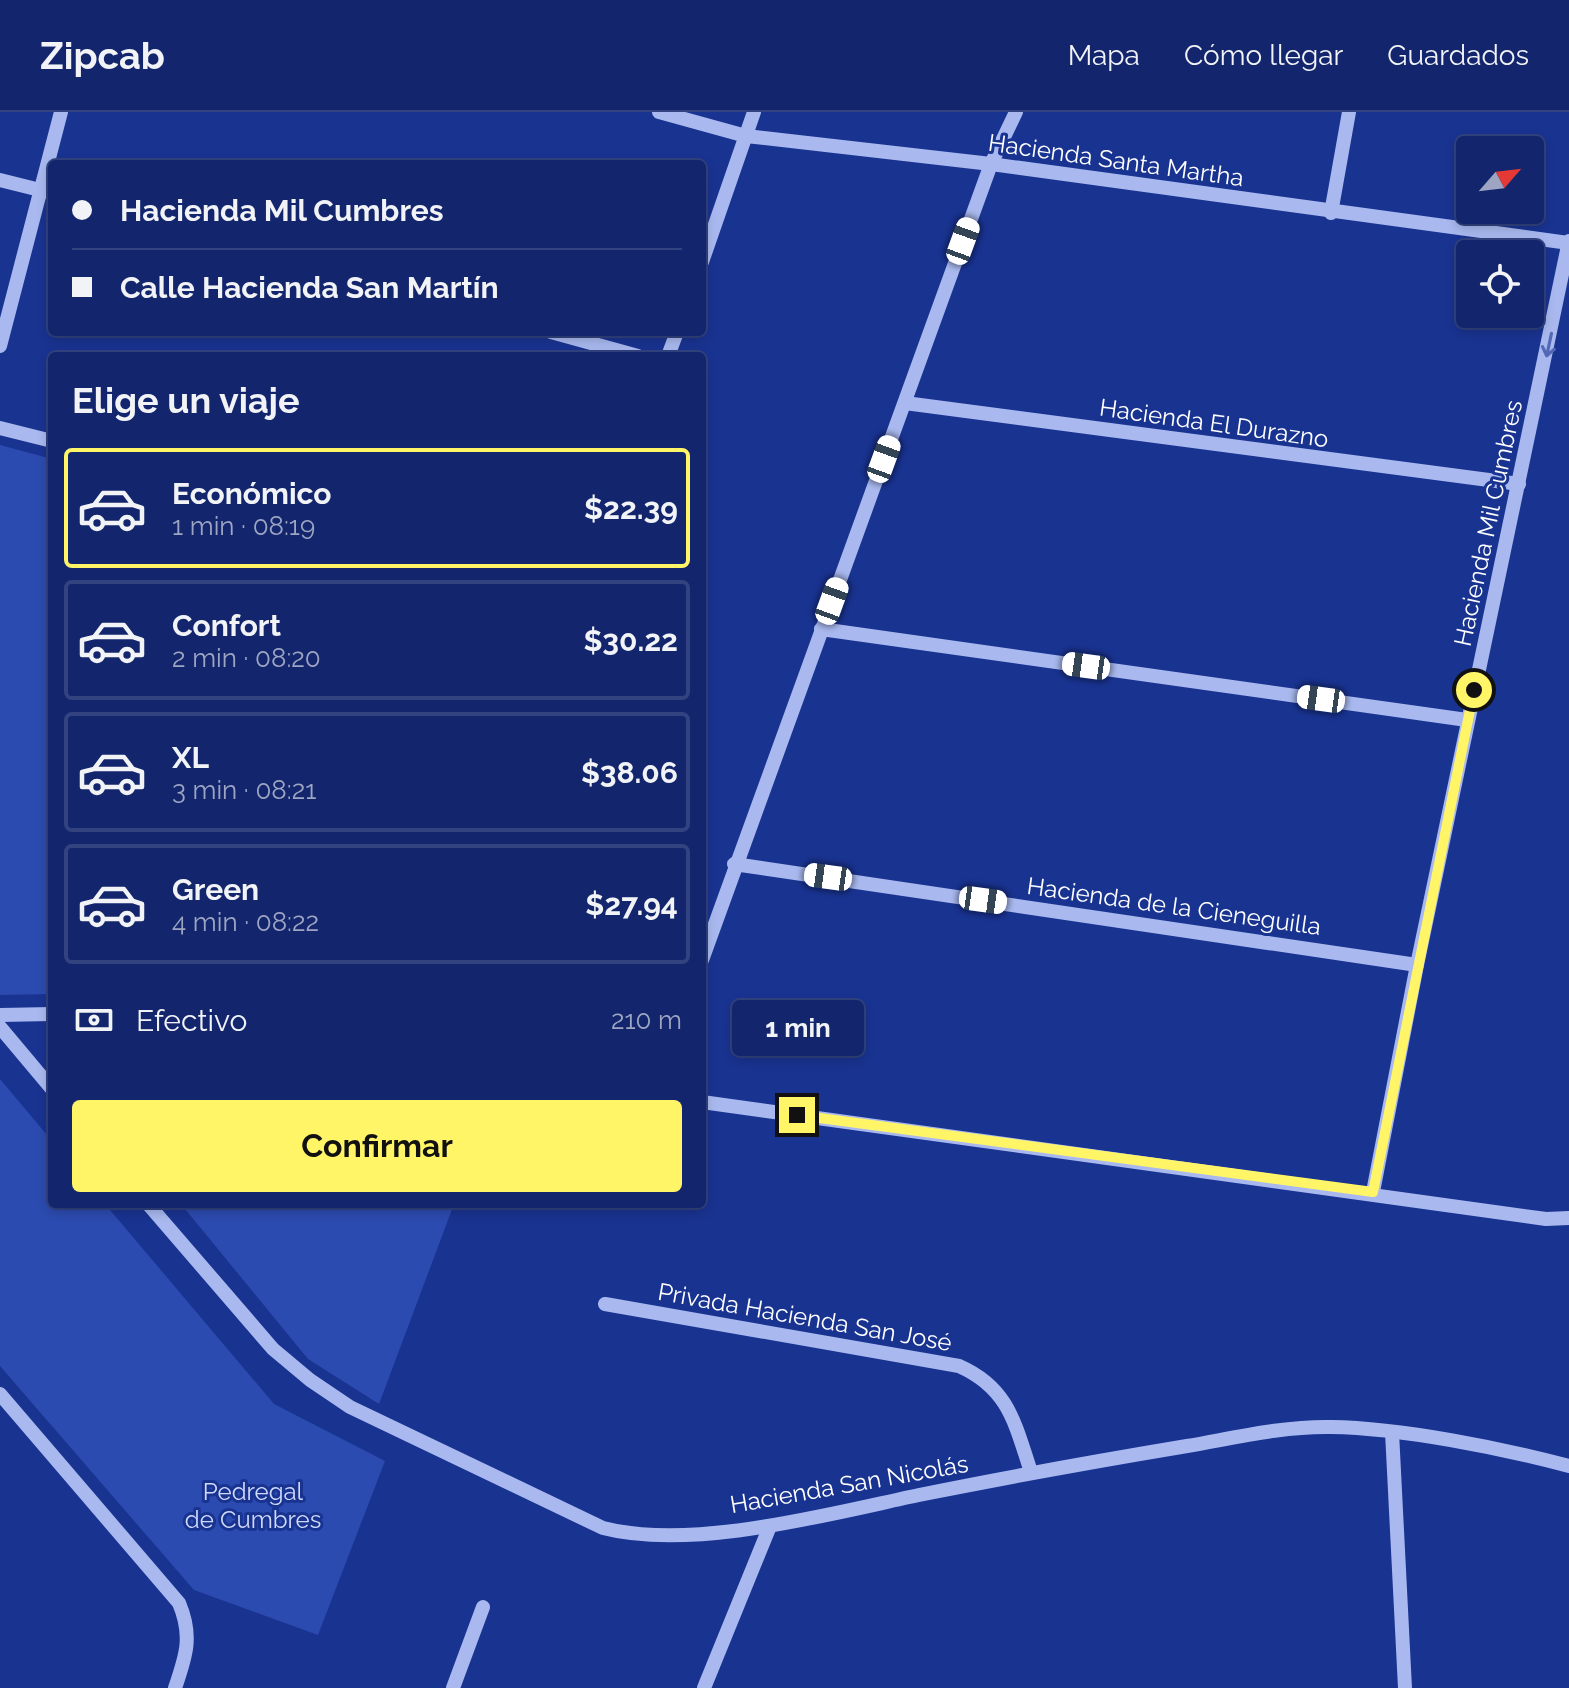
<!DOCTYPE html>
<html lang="es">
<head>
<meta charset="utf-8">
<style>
	body { margin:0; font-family:Raleway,sans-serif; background:#1c2e72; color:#f1f3f6; height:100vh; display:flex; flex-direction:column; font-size:30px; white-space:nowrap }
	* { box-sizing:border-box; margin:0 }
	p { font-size:26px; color:#9da5c2 }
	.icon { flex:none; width:44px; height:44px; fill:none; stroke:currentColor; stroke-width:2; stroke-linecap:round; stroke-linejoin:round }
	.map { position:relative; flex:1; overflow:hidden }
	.details { position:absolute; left:48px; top:240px; width:658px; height:856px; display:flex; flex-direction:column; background:#13266d; border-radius:8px; box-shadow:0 4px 12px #0003,0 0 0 2px #324380 }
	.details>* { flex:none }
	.banner { position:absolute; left:48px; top:48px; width:658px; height:176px; border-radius:8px; box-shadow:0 4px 12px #0003,0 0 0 2px #324380; display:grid; align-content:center; height:176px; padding:0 24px; background:#13266d }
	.needle { width:52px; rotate:62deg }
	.tools { position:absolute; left:1456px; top:24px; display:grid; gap:16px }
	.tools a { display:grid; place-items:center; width:88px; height:88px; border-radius:8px; background:#13266d; box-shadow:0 4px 12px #0003,0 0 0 2px #324380; font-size:40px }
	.end { position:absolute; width:36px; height:36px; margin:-18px; border:10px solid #fff567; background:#111; box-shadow:0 0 0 4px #111 }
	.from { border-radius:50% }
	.bubble { position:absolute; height:56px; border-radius:8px; background:#13266d; box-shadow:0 4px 12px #0003,0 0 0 2px #324380; font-size:26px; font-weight:700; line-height:56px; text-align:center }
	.car { position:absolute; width:24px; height:48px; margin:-24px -12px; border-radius:10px; box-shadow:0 0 6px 2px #0007; background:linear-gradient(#fff 24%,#345 0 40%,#fff 0 76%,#345 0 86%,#fff 0) }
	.banner b { display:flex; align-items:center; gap:28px; height:76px; font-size:30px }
	.banner b+b { border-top:2px solid #324380 }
	.banner i { width:20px; height:20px; background:#f1f3f6 }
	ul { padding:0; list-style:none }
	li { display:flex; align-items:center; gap:24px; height:120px; margin:0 16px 12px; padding:0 8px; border:4px solid #324380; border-radius:8px }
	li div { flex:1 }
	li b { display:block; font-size:30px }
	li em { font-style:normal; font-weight:700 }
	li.active { border-color:#fff567 }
	li>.icon { width:72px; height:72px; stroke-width:1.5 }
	h2 { padding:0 24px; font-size:36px; line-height:96px }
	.pay { display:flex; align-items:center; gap:20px; height:88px; padding:0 24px; font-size:30px }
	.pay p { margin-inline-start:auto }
	.primary-button { display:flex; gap:16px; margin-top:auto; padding:16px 24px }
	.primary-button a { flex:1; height:92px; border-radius:8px; background:#fff567; color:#111; font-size:32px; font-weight:700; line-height:92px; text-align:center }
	header { display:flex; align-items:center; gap:48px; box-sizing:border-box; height:112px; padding:0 40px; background:#13266d; border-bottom:2px solid #324380 }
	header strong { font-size:38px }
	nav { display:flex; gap:44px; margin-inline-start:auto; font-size:28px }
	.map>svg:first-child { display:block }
	.green { fill:#2c4bb0 }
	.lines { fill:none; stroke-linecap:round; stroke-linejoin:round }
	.minor { stroke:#a9b9ef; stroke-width:14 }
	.oneway { stroke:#5369b7 }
	.route { stroke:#fff567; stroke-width:10 }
	.labels { text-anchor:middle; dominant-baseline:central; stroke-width:6; stroke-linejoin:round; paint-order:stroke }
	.street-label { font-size:24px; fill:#fff; stroke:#193391 }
	.park-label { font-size:24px; fill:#cfd9fb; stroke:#193391 }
</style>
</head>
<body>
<header>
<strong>Zipcab</strong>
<nav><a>Mapa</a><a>Cómo llegar</a><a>Guardados</a></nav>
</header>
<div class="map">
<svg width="1569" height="1576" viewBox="0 0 1569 1576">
	<rect width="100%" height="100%" fill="#193391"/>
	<g class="green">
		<polygon points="0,333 52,347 52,882 0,883"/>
		<polygon points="0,967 52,1029 52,1092 105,1092 274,1292 385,1349 318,1523 194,1478 0,1254"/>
		<polygon points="181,1092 454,1092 379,1292 308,1247"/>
	</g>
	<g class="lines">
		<g class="minor">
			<polyline points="659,0 746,24 991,52 1569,131"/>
			<polyline points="0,68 52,81"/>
			<polyline points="1331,101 1349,0"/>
			<polyline points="702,150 754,0"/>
			<polyline points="551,220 638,244"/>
			<polyline points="0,234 61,0"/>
			<polyline points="668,244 677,220"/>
			<polyline points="905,291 1519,372"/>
			<polyline points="0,316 52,329"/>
			<polyline points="821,517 1467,608"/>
			<polyline points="734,752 1417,853"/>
			<polyline points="702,848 991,52 1016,0"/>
			<polyline points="0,903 52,902"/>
			<polyline points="0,915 52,977"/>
			<polyline points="702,990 1546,1107 1569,1106"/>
			<polyline points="1373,1080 1417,853 1569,129"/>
			<path d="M148,1092L273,1237L310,1268L350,1295L603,1416C692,1439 829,1402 919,1383C1008,1365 1097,1349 1187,1334C1234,1326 1283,1314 1331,1315C1401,1316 1501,1336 1569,1354"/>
			<path d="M605,1192L959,1254C1009,1276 1015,1312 1031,1360"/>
			<path d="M0,1282L179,1491C193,1524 186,1544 175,1576"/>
			<polyline points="1392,1320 1405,1576"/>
			<polyline points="453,1576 483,1495"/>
			<polyline points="704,1576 770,1414"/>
		</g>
	</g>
	<defs><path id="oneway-shaft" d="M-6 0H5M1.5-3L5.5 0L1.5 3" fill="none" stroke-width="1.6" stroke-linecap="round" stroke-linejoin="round" transform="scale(2)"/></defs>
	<use class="oneway" href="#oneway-shaft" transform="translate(1549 233) rotate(102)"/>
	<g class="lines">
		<polyline class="route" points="797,1003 1373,1080 1474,578"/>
	</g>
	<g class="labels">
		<g class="street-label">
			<text transform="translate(1116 48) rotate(8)">Hacienda Santa Martha</text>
			<text transform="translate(1214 311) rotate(8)">Hacienda El Durazno</text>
			<text transform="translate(1488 411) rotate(-78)">Hacienda Mil Cumbres</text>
			<text transform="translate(1174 794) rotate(8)">Hacienda de la Cieneguilla</text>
			<text transform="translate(805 1205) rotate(10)">Privada Hacienda San José</text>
			<text transform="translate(849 1372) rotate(-10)">Hacienda San Nicolás</text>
		</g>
		<g class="park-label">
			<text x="253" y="1379">Pedregal<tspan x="253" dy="28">de Cumbres</tspan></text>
		</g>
	</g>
</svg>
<div class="tools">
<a><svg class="needle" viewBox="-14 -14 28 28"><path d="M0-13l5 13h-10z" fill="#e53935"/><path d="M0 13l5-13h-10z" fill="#9da5c2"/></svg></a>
<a><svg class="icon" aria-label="locate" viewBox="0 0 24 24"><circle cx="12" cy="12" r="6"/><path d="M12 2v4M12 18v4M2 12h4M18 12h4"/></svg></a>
</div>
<i class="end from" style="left:1474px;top:578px"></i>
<i class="end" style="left:797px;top:1003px"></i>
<div class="bubble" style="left:732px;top:888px;width:132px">1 min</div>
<i class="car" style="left:963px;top:129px;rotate:20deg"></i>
<i class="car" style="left:884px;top:347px;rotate:20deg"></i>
<i class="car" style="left:832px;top:489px;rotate:20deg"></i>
<i class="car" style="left:1086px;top:554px;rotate:278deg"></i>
<i class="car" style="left:1321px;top:587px;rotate:278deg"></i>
<i class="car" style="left:828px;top:765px;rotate:278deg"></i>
<i class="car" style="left:983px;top:788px;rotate:98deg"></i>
<div class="banner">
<b><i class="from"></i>Hacienda Mil Cumbres</b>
<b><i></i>Calle Hacienda San Martín</b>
</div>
<section class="details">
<h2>Elige un viaje</h2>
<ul>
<li class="active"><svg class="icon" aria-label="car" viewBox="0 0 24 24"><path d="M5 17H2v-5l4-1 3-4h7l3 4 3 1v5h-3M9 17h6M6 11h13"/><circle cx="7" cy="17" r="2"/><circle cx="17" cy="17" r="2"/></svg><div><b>Económico</b><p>1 min · 08:19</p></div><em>$22.39</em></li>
<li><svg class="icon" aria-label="car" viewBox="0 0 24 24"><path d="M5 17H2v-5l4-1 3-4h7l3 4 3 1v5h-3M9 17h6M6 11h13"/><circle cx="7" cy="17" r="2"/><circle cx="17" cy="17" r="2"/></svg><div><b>Confort</b><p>2 min · 08:20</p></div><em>$30.22</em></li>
<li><svg class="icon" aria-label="car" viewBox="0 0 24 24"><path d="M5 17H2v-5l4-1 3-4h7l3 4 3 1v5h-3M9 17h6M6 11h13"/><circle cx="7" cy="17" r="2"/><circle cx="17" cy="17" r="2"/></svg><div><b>XL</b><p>3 min · 08:21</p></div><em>$38.06</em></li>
<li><svg class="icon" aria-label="car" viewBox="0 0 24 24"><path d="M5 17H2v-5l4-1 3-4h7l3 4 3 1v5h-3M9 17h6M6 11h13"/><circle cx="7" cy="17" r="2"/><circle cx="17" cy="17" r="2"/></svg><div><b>Green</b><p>4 min · 08:22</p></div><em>$27.94</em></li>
</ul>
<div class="pay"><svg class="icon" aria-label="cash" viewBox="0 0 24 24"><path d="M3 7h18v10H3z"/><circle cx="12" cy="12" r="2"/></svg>Efectivo<p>210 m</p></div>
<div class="primary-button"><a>Confirmar</a></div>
</section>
</div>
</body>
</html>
